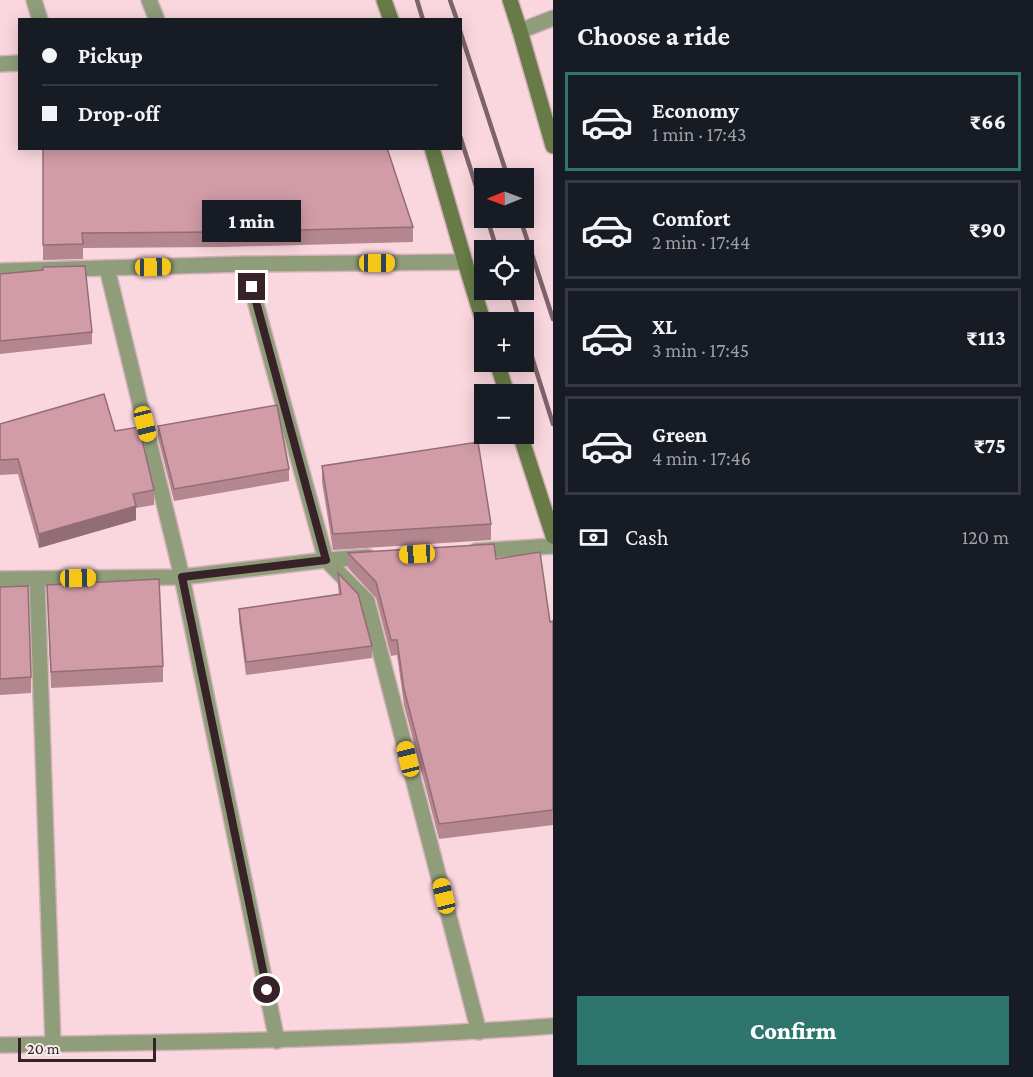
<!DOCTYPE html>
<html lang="en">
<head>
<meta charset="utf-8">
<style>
	body { margin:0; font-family:"Crimson Pro",serif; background:#242831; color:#f1f3f6; height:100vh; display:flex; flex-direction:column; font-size:22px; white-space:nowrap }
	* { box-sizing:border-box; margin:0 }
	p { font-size:20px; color:#9ea1a6 }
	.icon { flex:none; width:33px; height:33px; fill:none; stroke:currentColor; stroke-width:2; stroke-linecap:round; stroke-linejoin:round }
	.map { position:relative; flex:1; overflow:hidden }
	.side { display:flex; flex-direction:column; background:#171b24; width:480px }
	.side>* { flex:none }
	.hud { position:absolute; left:18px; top:18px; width:444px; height:132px; border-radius:0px; box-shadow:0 3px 15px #0003; display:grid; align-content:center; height:132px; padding:0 24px; background:#171b24 }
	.needle { width:39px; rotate:269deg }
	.fabs { position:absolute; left:474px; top:168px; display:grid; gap:12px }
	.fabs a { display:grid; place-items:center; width:60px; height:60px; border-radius:0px; background:#171b24; box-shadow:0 3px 15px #0003; font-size:30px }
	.scale { position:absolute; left:18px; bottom:15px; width:138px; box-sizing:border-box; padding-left:6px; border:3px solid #372227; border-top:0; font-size:16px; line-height:21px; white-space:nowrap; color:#372227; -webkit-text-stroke:4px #f7ebed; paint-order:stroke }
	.end { position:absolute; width:27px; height:27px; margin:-14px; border:8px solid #372227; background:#fff; box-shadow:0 0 0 3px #fff }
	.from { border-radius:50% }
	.bubble { position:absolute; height:42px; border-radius:0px; background:#171b24; box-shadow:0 3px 15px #0003; font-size:20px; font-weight:800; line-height:42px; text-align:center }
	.car { position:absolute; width:18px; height:36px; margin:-18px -9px; border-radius:8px; box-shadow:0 0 4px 2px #0007; background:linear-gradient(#f5c518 24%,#345 0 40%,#f5c518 0 76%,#345 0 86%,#f5c518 0) }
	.hud b { display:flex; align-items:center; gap:21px; height:57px; font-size:22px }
	.hud b+b { border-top:2px solid #363941 }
	.hud i { width:15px; height:15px; background:#f1f3f6 }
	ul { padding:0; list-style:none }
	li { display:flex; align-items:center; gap:18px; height:99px; margin:0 12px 9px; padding:0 12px; border:3px solid #363941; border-radius:0px }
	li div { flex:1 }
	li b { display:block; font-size:22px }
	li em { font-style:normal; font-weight:800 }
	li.current { border-color:#2d756d }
	li>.icon { width:54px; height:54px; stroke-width:1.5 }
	h2 { padding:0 24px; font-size:27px; line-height:72px }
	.pay { display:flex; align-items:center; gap:15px; height:66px; padding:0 24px; font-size:22px }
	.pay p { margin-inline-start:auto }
	.action { display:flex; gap:12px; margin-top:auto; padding:12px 24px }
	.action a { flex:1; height:69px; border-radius:0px; background:#2d756d; color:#fff; font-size:24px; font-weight:800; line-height:69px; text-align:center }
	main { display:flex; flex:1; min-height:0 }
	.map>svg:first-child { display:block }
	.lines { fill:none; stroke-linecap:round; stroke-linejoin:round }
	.service-casing { stroke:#d3b3b9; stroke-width:18 }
	.minor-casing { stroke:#d3b3b9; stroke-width:18 }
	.secondary-casing { stroke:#d3b3b9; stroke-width:18 }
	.service { stroke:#8f9d7a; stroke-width:15 }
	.minor { stroke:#8f9d7a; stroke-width:15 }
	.secondary { stroke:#687b47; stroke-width:15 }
	.rail { stroke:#7e646a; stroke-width:4.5 }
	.wall { fill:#b48690 }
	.shaded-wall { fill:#926d75 }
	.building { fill:#d19ca7; stroke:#926d75; stroke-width:1.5 }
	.route { stroke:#372227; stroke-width:8 }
</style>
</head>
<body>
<main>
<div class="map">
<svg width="553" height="1077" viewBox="0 0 553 1077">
	<rect width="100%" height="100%" fill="#fad7de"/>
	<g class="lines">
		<g class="service-casing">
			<polyline id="service" points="37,579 53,1044"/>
		</g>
		<g class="minor-casing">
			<g id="minor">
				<polyline points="34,0 40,20"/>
				<polyline points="149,0 157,20"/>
				<polyline points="520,31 553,18"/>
				<polyline points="0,64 20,63"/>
				<polyline points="245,264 326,560 367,601 479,1032"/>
				<polyline points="107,268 182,577 277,1041"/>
				<polyline points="0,271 245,264 465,262"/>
				<polyline points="476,551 553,546"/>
				<polyline points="0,579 182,577 326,560 368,557"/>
				<path d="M0,1045C184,1042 369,1040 553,1026"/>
			</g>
		</g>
		<g class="secondary-casing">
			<g id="secondary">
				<polyline points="384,0 391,20"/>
				<polyline points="510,0 520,31 553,146"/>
				<polyline points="432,148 465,262 484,324"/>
				<polyline points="497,362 507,394"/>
				<polyline points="520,434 553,536"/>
			</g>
		</g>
		<use href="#service" class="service"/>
		<use href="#minor" class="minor"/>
		<use href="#secondary" class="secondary"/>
		<g class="rail">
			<polyline points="417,0 423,20"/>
			<polyline points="450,0 457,20"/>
			<polyline points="460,31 508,178"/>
			<polyline points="460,136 484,211"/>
			<polyline points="487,218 497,250"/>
			<polyline points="520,218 553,319"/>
			<polyline points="510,290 520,322"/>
			<polyline points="524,332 553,424"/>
		</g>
	</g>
	<g class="wall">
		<polygon points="43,148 413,227 413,242 222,247 83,248 83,259 43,260"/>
		<polygon points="0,274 92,332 92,344 0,354"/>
		<polygon points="0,424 115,431 154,490 154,505 136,508 136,520 39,548 18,474 0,475"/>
		<polygon points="158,426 289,469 289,481 174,501 158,438"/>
		<polygon points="322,466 491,524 491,540 333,550 322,482"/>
		<polygon points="348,553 496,559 550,622 553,621 553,825 439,839 404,705 397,655 391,656 376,598 348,568"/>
		<polygon points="338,573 372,646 372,658 246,675 239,621 239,609 339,595 338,586"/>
		<polygon points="47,585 163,666 163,682 51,688"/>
		<polygon points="0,587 31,677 31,693 0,695"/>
	</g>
	<polygon class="shaded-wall" points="136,506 136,520 39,548 39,534"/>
	<g class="building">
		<polygon points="43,148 387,148 413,227 222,232 82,233 83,244 43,245"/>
		<polygon points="85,266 92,332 0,341 0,274 43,270 43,267"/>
		<polygon points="104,394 115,431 139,427 154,490 133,494 136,506 39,534 18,459 0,460 0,424"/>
		<polygon points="277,405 289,469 174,489 158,426"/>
		<polygon points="478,442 491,524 333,534 322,466"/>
		<polygon points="494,544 496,559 540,552 550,622 553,621 553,810 439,824 404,689 397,640 391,640 376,582 348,553"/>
		<polygon points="338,573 358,594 372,646 246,662 239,609 341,594"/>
		<polygon points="159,579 163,666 51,672 47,585"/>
		<polygon points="28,586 31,677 0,679 0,587"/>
	</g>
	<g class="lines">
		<polyline class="route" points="252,287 326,560 182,577 267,990"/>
	</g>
</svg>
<div class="fabs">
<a><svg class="needle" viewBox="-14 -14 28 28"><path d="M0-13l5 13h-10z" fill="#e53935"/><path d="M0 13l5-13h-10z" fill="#9ea1a6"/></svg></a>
<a><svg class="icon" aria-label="locate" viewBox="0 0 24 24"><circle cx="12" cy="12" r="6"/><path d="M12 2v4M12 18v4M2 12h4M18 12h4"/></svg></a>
<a>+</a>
<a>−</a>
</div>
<div class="scale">20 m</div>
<i class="end from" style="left:267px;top:990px"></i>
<i class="end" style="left:252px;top:287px"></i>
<div class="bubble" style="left:202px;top:200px;width:99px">1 min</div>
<i class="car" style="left:377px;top:263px;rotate:90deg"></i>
<i class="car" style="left:153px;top:267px;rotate:89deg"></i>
<i class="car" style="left:145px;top:424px;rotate:166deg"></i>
<i class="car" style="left:417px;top:554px;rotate:267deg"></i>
<i class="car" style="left:78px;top:578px;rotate:89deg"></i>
<i class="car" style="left:408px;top:759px;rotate:346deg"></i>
<i class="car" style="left:444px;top:896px;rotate:346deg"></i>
<div class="hud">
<b><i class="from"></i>Pickup</b>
<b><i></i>Drop-off</b>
</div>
</div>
<section class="side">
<h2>Choose a ride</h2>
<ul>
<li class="current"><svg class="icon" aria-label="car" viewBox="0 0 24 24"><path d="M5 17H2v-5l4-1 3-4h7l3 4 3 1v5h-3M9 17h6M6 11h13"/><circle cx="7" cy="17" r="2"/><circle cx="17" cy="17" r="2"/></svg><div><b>Economy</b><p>1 min · 17:43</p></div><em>₹66</em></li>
<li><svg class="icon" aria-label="car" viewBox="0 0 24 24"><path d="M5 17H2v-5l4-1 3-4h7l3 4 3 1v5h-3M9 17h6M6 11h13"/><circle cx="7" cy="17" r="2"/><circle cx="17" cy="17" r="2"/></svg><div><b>Comfort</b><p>2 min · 17:44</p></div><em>₹90</em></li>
<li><svg class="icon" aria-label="car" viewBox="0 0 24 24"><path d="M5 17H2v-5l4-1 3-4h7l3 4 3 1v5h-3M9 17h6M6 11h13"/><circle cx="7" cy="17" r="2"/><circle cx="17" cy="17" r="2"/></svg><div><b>XL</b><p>3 min · 17:45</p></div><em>₹113</em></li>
<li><svg class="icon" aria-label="car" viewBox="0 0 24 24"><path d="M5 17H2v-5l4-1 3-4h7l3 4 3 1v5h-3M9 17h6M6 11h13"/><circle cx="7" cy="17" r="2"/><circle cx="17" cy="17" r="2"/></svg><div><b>Green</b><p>4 min · 17:46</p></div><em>₹75</em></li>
</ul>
<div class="pay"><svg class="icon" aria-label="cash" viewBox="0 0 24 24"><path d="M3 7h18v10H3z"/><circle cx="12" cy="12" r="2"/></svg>Cash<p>120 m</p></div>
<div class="action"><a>Confirm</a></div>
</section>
</main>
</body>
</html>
